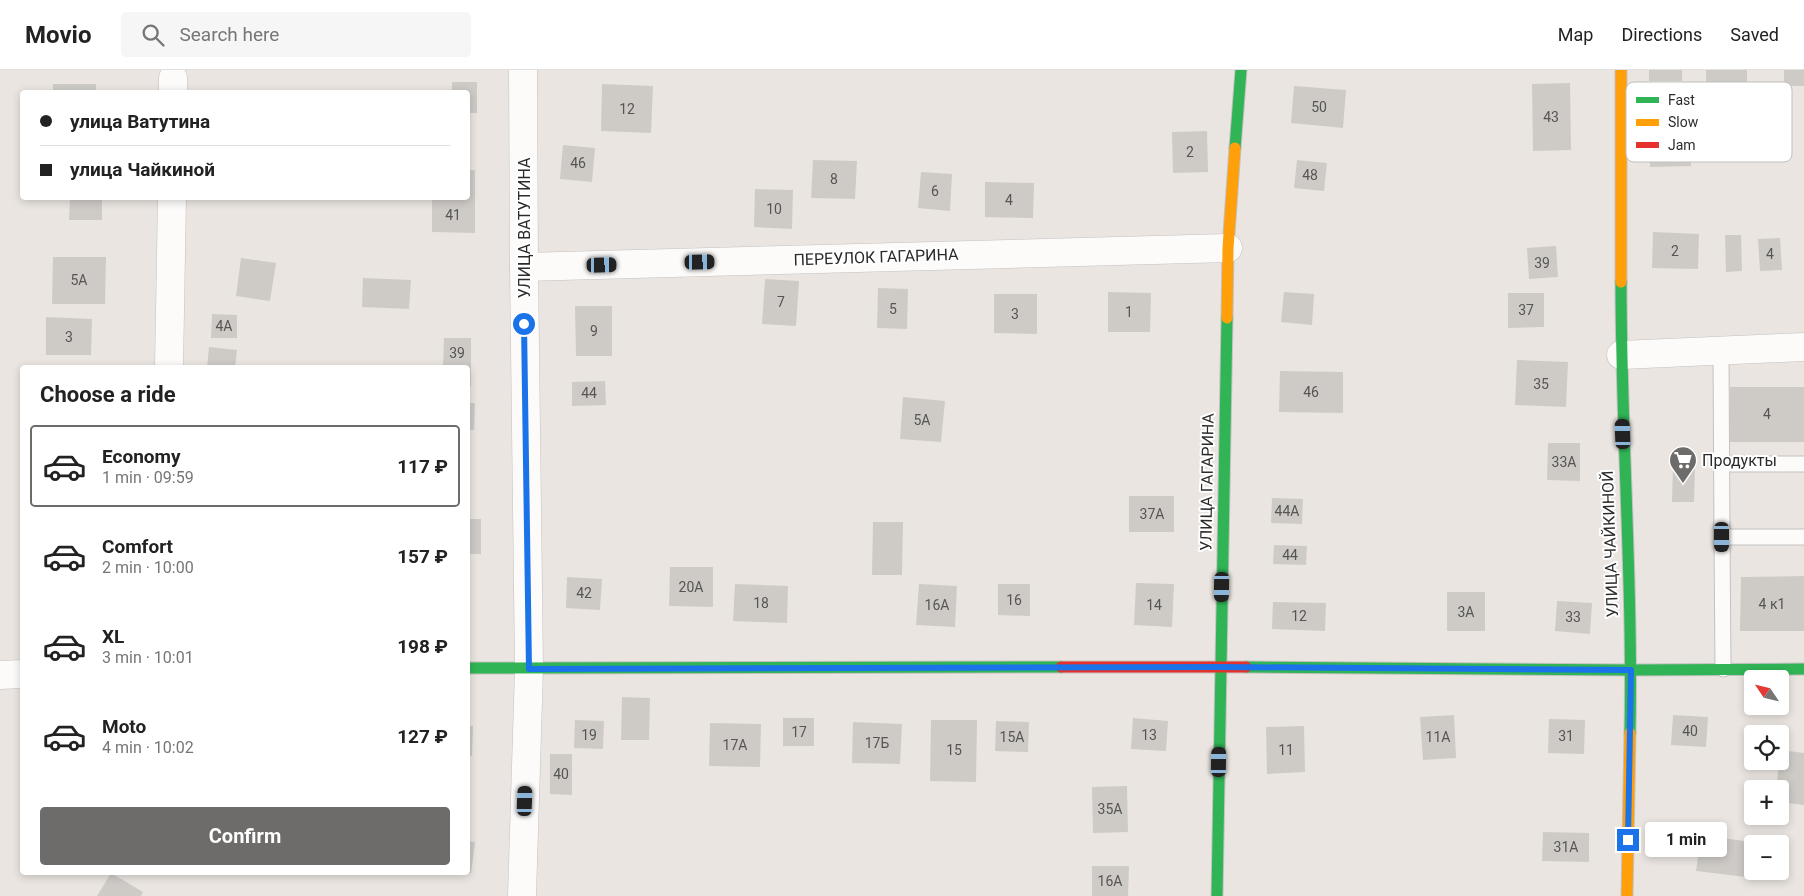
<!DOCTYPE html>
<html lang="en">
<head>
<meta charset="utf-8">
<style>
	body { margin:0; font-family:Roboto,sans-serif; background:#f6f6f6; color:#222; height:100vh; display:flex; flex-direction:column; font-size:19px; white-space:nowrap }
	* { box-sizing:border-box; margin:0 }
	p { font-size:16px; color:#767676 }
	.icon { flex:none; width:28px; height:28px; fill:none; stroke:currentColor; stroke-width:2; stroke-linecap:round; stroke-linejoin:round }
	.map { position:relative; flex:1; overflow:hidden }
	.drawer { position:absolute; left:20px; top:295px; width:450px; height:510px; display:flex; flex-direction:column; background:#fff; border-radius:5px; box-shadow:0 2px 8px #0003 }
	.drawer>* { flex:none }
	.top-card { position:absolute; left:20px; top:20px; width:450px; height:110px; border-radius:5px; box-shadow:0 2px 8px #0003; display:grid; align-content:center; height:110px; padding:0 20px; background:#fff }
	.needle { width:32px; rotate:305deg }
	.tools { position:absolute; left:1744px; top:600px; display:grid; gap:10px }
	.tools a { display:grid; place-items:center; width:45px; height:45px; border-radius:5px; background:#fff; box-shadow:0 2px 8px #0003; font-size:25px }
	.end { position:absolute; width:22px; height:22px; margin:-11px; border:6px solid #1a73e8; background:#fff; box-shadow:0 0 0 2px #fff }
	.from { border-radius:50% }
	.bubble { position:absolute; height:35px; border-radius:5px; background:#fff; box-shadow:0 2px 8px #0003; font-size:16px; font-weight:700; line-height:35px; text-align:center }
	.car { position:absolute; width:15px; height:30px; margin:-15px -8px; border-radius:6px; box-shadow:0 0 4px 1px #0007; background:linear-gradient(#222 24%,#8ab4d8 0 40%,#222 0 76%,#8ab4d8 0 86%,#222 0) }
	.top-card b { display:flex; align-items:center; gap:18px; height:48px; font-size:19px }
	.top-card b+b { border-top:1px solid #e0e0e0 }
	.top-card i { width:12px; height:12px; background:#222 }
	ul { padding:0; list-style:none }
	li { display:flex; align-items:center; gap:15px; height:82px; margin:0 10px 8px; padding:0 10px; border:2px solid transparent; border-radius:5px }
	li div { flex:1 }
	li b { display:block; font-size:19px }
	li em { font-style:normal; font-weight:700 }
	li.current { border-color:#6e6c6a }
	li>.icon { width:45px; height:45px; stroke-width:1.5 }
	h2 { padding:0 20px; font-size:22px; line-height:60px }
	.cta { display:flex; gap:10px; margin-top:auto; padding:10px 20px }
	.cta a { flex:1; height:58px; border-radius:5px; background:#6e6c6a; color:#fff; font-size:20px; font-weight:700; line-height:58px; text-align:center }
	header { display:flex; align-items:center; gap:30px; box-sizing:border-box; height:70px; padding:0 25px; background:#fff; border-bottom:1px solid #e0e0e0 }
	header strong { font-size:24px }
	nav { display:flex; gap:28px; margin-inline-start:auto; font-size:18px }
	.search { width:350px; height:45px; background:#f6f6f6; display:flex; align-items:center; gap:12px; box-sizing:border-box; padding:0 18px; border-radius:5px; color:#767676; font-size:19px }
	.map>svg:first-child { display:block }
	.building { fill:#cecbc7 }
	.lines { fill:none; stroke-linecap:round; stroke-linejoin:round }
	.lane-casing { stroke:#c3c1c2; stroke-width:17 }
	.street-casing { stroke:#c3c1c2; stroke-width:29 }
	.fast-casing { stroke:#c3c1c2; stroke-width:13 }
	.slow-casing { stroke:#c3c1c2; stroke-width:13 }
	.jam-casing { stroke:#c3c1c2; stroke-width:13 }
	.lane { stroke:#fcfbfa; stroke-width:15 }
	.street { stroke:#fcfbfa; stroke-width:28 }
	.fast { stroke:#30b455; stroke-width:11 }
	.slow { stroke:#ff9f0a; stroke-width:11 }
	.jam { stroke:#e5322d; stroke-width:11 }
	.route { stroke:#1a73e8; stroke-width:6 }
	.labels { text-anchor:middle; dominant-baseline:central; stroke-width:4; stroke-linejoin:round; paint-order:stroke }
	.number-label { font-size:14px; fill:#565554 }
	.street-label { font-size:16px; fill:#2b2b2b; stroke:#fff }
	.poi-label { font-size:16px; fill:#2b2b2b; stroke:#fff; text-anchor:start }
	.key { fill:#fff; stroke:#bfbfbf; stroke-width:1 }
	.key-label { font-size:14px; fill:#2b2b2b }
</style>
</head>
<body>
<header>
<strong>Movio</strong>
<div class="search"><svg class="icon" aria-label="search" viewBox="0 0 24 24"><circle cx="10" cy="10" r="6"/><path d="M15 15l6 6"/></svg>Search here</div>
<nav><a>Map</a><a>Directions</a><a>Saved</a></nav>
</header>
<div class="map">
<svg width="1804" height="826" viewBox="0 0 1804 826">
	<rect width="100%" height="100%" fill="#eae5e0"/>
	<g class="building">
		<rect x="1649" y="0" width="33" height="11"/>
		<rect x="1706" y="0" width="41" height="20"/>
		<rect x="1784" y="0" width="20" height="16"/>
		<polygon points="452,12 477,12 477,43 468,43 468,22 452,22"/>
		<polygon points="1570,13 1571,80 1533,81 1532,14"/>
		<rect x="53" y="14" width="43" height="8"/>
		<polygon points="602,14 653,16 651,63 601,61"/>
		<polygon points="1294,16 1346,20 1343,58 1291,53"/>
		<polygon points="1649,58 1690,58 1691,96 1650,97"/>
		<polygon points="1207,61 1208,102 1173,103 1172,62"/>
		<polygon points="563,75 595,78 592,112 560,109"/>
		<polygon points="813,90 857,91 855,129 811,128"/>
		<polygon points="1297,90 1327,93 1324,121 1294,118"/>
		<polygon points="468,100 475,100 475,163 432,162 432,128 468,128"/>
		<polygon points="921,102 952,104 950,141 918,138"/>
		<polygon points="985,112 1034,113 1033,148 985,147"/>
		<polygon points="755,119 793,120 792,159 754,157"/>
		<polygon points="70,128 102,128 102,150 69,150"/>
		<polygon points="1653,162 1699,164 1698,199 1652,198"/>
		<polygon points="1725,165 1741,165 1742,201 1726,202"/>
		<polygon points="1780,168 1782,200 1760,201 1758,169"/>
		<polygon points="1556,176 1558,207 1529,209 1527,178"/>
		<polygon points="53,187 106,187 105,234 52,234"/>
		<polygon points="241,188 276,193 270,231 236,226"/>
		<polygon points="363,208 411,210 409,239 362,237"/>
		<polygon points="765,209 799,211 796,256 762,254"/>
		<polygon points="878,218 908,219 907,259 877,258"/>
		<polygon points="1108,222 1151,223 1150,262 1108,262"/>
		<polygon points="1284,222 1314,224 1312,255 1281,252"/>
		<polygon points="1508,223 1544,223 1544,257 1508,258"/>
		<polygon points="994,224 1037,224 1037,264 994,263"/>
		<polygon points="575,236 612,236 612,286 576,286"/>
		<polygon points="212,244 237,245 237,268 211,268"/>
		<polygon points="46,247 92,249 91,285 46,285"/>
		<polygon points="444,268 471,268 471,316 468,316 468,298 443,298"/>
		<polygon points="209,277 237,280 235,298 207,298"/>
		<polygon points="1517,290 1568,292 1566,337 1515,335"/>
		<polygon points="1280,301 1343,302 1343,343 1279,342"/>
		<polygon points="605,311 606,335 572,336 572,312"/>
		<rect x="1730" y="317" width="74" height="55"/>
		<polygon points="903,327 945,331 941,372 900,369"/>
		<polygon points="468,333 475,333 474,360 468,360"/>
		<polygon points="1548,373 1580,373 1580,411 1547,410"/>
		<polygon points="1673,396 1695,397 1694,432 1672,432"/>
		<rect x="1129" y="426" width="45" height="36"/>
		<polygon points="1272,428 1303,429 1302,454 1271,453"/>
		<rect x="468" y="449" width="13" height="35"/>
		<polygon points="873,452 903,452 902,505 872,505"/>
		<polygon points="1274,475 1307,476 1306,495 1273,494"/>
		<polygon points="670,497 713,497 713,537 669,536"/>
		<polygon points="1804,506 1804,561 1740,561 1741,507"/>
		<polygon points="567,507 602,509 600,540 566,538"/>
		<polygon points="1136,513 1174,514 1172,557 1134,555"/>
		<polygon points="735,514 788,516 787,553 733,551"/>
		<polygon points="919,514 957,516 955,557 916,555"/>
		<polygon points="998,514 1030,514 1030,546 998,545"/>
		<rect x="1447" y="522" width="38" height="39"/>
		<polygon points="1557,531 1592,533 1590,564 1555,561"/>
		<polygon points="1273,532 1326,533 1325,561 1272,559"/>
		<polygon points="622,627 650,628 649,670 621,670"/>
		<polygon points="1454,645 1456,688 1423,690 1420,647"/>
		<polygon points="1673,645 1708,647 1706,677 1671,675"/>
		<rect x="783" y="648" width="31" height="28"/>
		<polygon points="1133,648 1168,651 1166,681 1131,679"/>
		<polygon points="1549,649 1585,650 1584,684 1548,683"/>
		<polygon points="575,650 604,651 603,679 574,678"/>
		<polygon points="931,650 977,650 976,712 930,711"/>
		<polygon points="996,651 1029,652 1028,682 995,681"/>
		<polygon points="853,652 902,654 900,694 852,693"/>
		<polygon points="710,653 761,654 760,697 709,696"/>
		<polygon points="468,656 473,656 472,686 468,686"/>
		<polygon points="1304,656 1305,702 1267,704 1266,657"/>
		<polygon points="1781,680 1804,683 1804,735 1780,732 1780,719 1776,719"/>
		<polygon points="550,684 572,684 572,725 550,724"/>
		<polygon points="1127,716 1128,762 1093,763 1092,717"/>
		<polygon points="1543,762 1589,763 1589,792 1542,791"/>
		<polygon points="1701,765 1751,772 1746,807 1696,801"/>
		<polygon points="468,771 475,772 471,803 468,803"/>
		<polygon points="1092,796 1129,796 1128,826 1092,826"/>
		<polygon points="111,803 143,822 141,826 97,826"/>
	</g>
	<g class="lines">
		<g class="lane-casing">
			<g id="lane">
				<polyline points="1721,281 1722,467"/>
				<polyline points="1722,394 1804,394"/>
				<polyline points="1723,599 1722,467 1804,467"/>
			</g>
		</g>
		<g class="street-casing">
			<g id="street">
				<polyline points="173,22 173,8"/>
				<polyline points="524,197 1228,178"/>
				<polyline points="1621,285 1804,277"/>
				<polyline points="169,298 172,128"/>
				<polyline points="0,605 22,604"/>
				<polyline points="522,826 529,599 524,197 523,0"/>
			</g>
		</g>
		<g class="fast-casing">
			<g id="fast">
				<polyline points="1235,78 1241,0"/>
				<path d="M1621,212C1621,362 1633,513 1630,663"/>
				<polyline points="1246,597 1631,600 1804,599"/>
				<polyline points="468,598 1061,597"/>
				<polyline points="1217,826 1227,248"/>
			</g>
		</g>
		<g class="slow-casing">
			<g id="slow">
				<polyline points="1621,0 1621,212"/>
				<polyline points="1227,248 1228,178 1235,78"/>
				<polyline points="1627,826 1630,663"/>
			</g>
		</g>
		<g class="jam-casing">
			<polyline id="jam" points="1061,597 1246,597"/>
		</g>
		<use href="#lane" class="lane"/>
		<use href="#street" class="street"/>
		<use href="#fast" class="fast"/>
		<use href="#slow" class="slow"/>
		<use href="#jam" class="jam"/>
	</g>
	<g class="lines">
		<polyline class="route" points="524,254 529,599 1220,597 1631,600 1628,770"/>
	</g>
	<defs>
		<g id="supermarket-pin" transform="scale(1.4375)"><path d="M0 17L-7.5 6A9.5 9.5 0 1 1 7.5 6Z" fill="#6e6c6a" stroke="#fff"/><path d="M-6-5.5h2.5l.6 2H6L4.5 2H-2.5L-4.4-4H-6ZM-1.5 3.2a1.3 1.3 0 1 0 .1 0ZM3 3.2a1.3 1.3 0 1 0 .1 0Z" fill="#fff"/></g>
	</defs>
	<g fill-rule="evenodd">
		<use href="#supermarket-pin" x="1683" y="390"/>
	</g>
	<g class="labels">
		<g class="number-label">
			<text x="1319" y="37">50</text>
			<text x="627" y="39">12</text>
			<text x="1551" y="47">43</text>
			<text x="1190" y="82">2</text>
			<text x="578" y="93">46</text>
			<text x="1310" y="105">48</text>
			<text x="834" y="109">8</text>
			<text x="935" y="121">6</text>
			<text x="1009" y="130">4</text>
			<text x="774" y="139">10</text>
			<text x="453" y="145">41</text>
			<text x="1675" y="181">2</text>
			<text x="1770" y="184">4</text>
			<text x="1542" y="193">39</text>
			<text x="79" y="210">5А</text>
			<text x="781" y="232">7</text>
			<text x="893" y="239">5</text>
			<text x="1526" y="240">37</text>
			<text x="1129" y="242">1</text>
			<text x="1015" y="244">3</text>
			<text x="224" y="256">4А</text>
			<text x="594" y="261">9</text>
			<text x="69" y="267">3</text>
			<text x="457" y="283">39</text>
			<text x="1541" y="314">35</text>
			<text x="1311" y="322">46</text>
			<text x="589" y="323">44</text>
			<text x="1767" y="344">4</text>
			<text x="922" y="350">5А</text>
			<text x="1564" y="392">33А</text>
			<text x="1287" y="441">44А</text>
			<text x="1152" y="444">37А</text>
			<text x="1290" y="485">44</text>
			<text x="691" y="517">20А</text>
			<text x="584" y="523">42</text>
			<text x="1014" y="530">16</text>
			<text x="761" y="533">18</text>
			<text x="1772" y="534">4 к1</text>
			<text x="937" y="535">16А</text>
			<text x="1154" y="535">14</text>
			<text x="1466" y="542">3А</text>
			<text x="1299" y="546">12</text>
			<text x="1573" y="547">33</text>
			<text x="1690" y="661">40</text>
			<text x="799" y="662">17</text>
			<text x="589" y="665">19</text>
			<text x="1149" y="665">13</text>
			<text x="1566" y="666">31</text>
			<text x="1012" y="667">15А</text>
			<text x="1438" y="667">11А</text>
			<text x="877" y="673">17Б</text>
			<text x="735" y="675">17А</text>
			<text x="954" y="680">15</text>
			<text x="1286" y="680">11</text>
			<text x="561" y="704">40</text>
			<text x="1110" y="739">35А</text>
			<text x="1566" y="777">31А</text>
			<text x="1110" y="811">16А</text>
		</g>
		<g class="street-label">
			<text transform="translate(524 158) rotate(-90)">УЛИЦА ВАТУТИНА</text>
			<text transform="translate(876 187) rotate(-2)">ПЕРЕУЛОК ГАГАРИНА</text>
			<text transform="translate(1207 412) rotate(-89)">УЛИЦА ГАГАРИНА</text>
			<text transform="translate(1610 474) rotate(-92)">УЛИЦА ЧАЙКИНОЙ</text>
		</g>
		<g class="poi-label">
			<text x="1702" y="390">Продукты</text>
		</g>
	</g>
	<rect x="1626" y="12" width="166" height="80" rx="8" class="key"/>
	<rect x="1636" y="27" width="23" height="6" fill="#30b455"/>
	<rect x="1636" y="49" width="23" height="7" fill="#ff9f0a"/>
	<rect x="1636" y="72" width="23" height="6" fill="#e5322d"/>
	<g class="key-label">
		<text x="1668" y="35">Fast</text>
		<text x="1668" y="57">Slow</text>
		<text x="1668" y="80">Jam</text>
	</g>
</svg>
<div class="tools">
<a><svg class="needle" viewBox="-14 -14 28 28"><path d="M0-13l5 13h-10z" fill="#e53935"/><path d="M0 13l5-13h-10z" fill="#767676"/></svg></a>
<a><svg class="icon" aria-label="locate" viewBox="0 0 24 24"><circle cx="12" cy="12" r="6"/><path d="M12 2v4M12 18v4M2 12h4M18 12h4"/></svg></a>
<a>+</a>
<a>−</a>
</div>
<i class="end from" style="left:524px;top:254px"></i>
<i class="end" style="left:1628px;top:770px"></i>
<div class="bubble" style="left:1645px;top:752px;width:82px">1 min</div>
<i class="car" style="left:700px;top:192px;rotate:89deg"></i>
<i class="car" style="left:602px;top:195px;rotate:89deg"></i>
<i class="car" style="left:1623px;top:364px;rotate:358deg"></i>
<i class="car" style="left:1722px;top:467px;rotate:180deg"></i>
<i class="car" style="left:1222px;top:517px;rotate:181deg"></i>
<i class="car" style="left:1219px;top:692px;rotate:1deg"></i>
<i class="car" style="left:525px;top:731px;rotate:2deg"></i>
<div class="top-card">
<b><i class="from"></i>улица Ватутина</b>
<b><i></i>улица Чайкиной</b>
</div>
<section class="drawer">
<h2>Choose a ride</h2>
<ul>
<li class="current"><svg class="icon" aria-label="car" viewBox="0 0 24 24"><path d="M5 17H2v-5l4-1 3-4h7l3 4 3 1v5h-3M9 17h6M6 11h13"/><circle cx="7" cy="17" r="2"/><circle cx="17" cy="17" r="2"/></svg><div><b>Economy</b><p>1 min · 09:59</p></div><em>117 ₽</em></li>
<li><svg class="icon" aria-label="car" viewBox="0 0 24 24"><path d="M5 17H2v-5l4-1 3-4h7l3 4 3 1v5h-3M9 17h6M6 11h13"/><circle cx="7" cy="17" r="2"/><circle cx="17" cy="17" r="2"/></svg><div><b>Comfort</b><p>2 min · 10:00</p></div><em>157 ₽</em></li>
<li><svg class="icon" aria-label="car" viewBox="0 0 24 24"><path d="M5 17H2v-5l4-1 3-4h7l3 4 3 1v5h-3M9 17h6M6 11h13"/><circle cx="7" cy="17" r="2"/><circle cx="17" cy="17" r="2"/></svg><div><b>XL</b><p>3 min · 10:01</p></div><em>198 ₽</em></li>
<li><svg class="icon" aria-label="car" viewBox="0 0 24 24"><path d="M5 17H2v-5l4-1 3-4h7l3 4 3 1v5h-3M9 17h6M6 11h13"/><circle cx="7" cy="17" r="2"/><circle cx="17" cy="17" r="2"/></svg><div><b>Moto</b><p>4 min · 10:02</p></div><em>127 ₽</em></li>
</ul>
<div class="cta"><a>Confirm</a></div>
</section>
</div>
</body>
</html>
